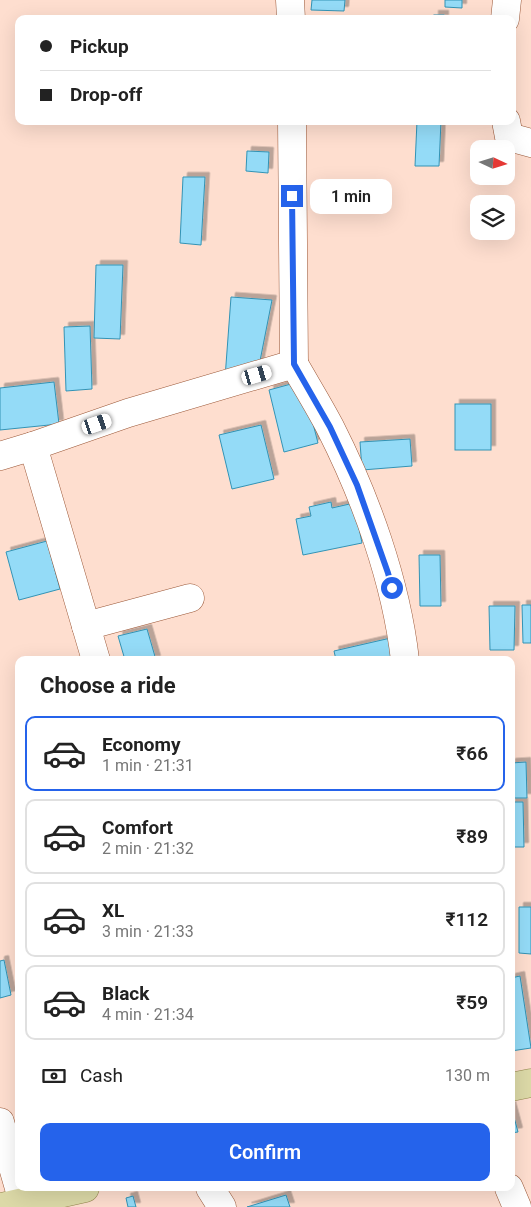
<!DOCTYPE html>
<html lang="en">
<head>
<meta charset="utf-8">
<style>
	body { margin:0; font-family:Roboto,sans-serif; background:#f6f6f6; color:#222; height:100vh; display:flex; flex-direction:column; font-size:19px; white-space:nowrap }
	* { box-sizing:border-box; margin:0 }
	p { font-size:16px; color:#767676 }
	.icon { flex:none; width:28px; height:28px; fill:none; stroke:currentColor; stroke-width:2; stroke-linecap:round; stroke-linejoin:round }
	.map { position:relative; flex:1; overflow:hidden }
	.drawer { position:absolute; left:15px; top:656px; width:500px; height:535px; display:flex; flex-direction:column; background:#fff; border-radius:10px; box-shadow:0 5px 20px #0002 }
	.drawer>* { flex:none }
	.guide { position:absolute; left:15px; top:15px; width:501px; height:110px; border-radius:10px; box-shadow:0 5px 20px #0002; display:grid; align-content:center; height:110px; padding:0 25px; background:#fff }
	.needle { width:32px; rotate:94deg }
	.controls { position:absolute; left:470px; top:140px; display:grid; gap:10px }
	.controls a { display:grid; place-items:center; width:45px; height:45px; border-radius:10px; background:#fff; box-shadow:0 5px 20px #0002; font-size:25px }
	.end { position:absolute; width:22px; height:22px; margin:-11px; border:6px solid #2563eb; background:#fff; box-shadow:0 0 0 2px #fff }
	.from { border-radius:50% }
	.bubble { position:absolute; height:35px; border-radius:10px; background:#fff; box-shadow:0 5px 20px #0002; font-size:16px; font-weight:600; line-height:35px; text-align:center }
	.car { position:absolute; width:15px; height:30px; margin:-15px -8px; border-radius:6px; box-shadow:0 0 4px 1px #0007; background:linear-gradient(#fff 24%,#345 0 40%,#fff 0 76%,#345 0 86%,#fff 0) }
	.guide b { display:flex; align-items:center; gap:18px; height:48px; font-size:19px }
	.guide b+b { border-top:1px solid #e0e0e0 }
	.guide i { width:12px; height:12px; background:#222 }
	ul { padding:0; list-style:none }
	li { display:flex; align-items:center; gap:15px; height:75px; margin:0 10px 8px; padding:0 15px; border:2px solid #e0e0e0; border-radius:10px }
	li div { flex:1 }
	li b { display:block; font-size:19px }
	li em { font-style:normal; font-weight:600 }
	li.selected { border-color:#2563eb }
	li>.icon { width:45px; height:45px; stroke-width:1.5 }
	h2 { padding:0 25px; font-size:22px; line-height:60px }
	.pay { display:flex; align-items:center; gap:12px; height:55px; padding:0 25px; font-size:19px }
	.pay p { margin-inline-start:auto }
	.action { display:flex; gap:10px; margin-top:auto; padding:10px 25px }
	.action a { flex:1; height:58px; border-radius:10px; background:#2563eb; color:#fff; font-size:20px; font-weight:600; line-height:58px; text-align:center }
	.map>svg:first-child { display:block }
	.building { fill:#94dbf7; stroke:#3293b5; filter:url(#shadow) }
	.lines { fill:none; stroke-linecap:round; stroke-linejoin:round }
	.minor-casing { stroke:#9b5737; stroke-width:29 }
	.major-casing { stroke:#92854b; stroke-width:29 }
	.minor { stroke:#fff; stroke-width:28 }
	.major { stroke:#dcd9a7; stroke-width:28 }
	.route { stroke:#2563eb; stroke-width:6 }
</style>
</head>
<body>
<div class="map">
<svg width="531" height="1207" viewBox="0 0 531 1207">
	<defs>
		<filter id="shadow"><feDropShadow dx="4.5" dy="-4.5" stdDeviation="0" flood-color="#0004"/></filter>
	</defs>
	<rect width="100%" height="100%" fill="#fedecf"/>
	<g class="building">
		<polygon points="312,0 345,0 344,11 311,10"/>
		<polygon points="445,0 462,0 462,8 445,7"/>
		<rect x="434" y="15" width="10" height="4"/>
		<polygon points="417,121 441,121 439,166 415,166"/>
		<polygon points="247,151 269,152 268,173 246,171"/>
		<polygon points="183,177 205,177 201,245 180,243"/>
		<polygon points="96,265 123,265 120,339 94,338"/>
		<polygon points="231,297 272,300 258,371 225,378"/>
		<polygon points="90,326 92,389 66,391 64,327"/>
		<polygon points="302,381 318,443 284,452 269,390"/>
		<polygon points="54,382 59,424 0,430 0,388"/>
		<rect x="455" y="404" width="36" height="46"/>
		<polygon points="261,425 274,479 232,489 219,435"/>
		<polygon points="410,439 412,466 362,470 360,442"/>
		<polygon points="331,502 332,508 354,503 362,543 303,555 296,519 311,516 309,507"/>
		<polygon points="47,541 60,589 19,600 6,552"/>
		<polygon points="419,555 440,555 441,606 420,606"/>
		<polygon points="522,605 531,605 531,643 523,643"/>
		<polygon points="489,606 515,606 514,650 490,650"/>
		<polygon points="147,629 156,660 125,660 118,636"/>
		<polygon points="395,637 400,660 336,660 334,651"/>
		<polygon points="526,762 527,798 511,798 511,763"/>
		<polygon points="511,802 523,802 524,847 511,847"/>
		<polygon points="519,907 531,907 531,954 519,953"/>
		<polygon points="4,960 11,995 0,998 0,961"/>
		<polygon points="520,976 531,1048 511,1051 511,978"/>
		<polygon points="511,1106 518,1132 511,1133"/>
		<polygon points="286,1195 290,1207 247,1207"/>
		<polygon points="133,1196 136,1207 128,1207 126,1198"/>
	</g>
	<g class="lines">
		<g class="minor-casing">
			<g id="minor">
				<polyline points="290,0 291,19"/>
				<polyline points="505,19 507,0"/>
				<polyline points="506,121 509,137 531,143"/>
				<path d="M294,364C306,385 319,406 330,427C366,498 396,581 405,660"/>
				<polyline points="33,446 128,413 294,364 292,121"/>
				<polyline points="0,456 33,446 96,660"/>
				<polyline points="86,626 190,598"/>
				<polyline points="0,1122 23,1202"/>
				<polyline points="210,1188 222,1207"/>
				<polyline points="509,1188 517,1207"/>
			</g>
		</g>
		<g class="major-casing">
			<g id="major">
				<polyline points="511,1087 531,1083"/>
				<polyline points="2,1207 85,1188"/>
			</g>
		</g>
		<use href="#minor" class="minor"/>
		<use href="#major" class="major"/>
	</g>
	<g class="lines">
		<polyline class="route" points="292,196 294,364 330,427 357,485 388,573 392,588"/>
	</g>
</svg>
<div class="controls">
<a><svg class="needle" viewBox="-14 -14 28 28"><path d="M0-13l5 13h-10z" fill="#e53935"/><path d="M0 13l5-13h-10z" fill="#767676"/></svg></a>
<a><svg class="icon" aria-label="layers" viewBox="0 0 24 24"><path d="M12 4l9 5-9 5-9-5zM3 14l9 5 9-5"/></svg></a>
</div>
<i class="end from" style="left:392px;top:588px"></i>
<i class="end" style="left:292px;top:196px"></i>
<div class="bubble" style="left:310px;top:179px;width:82px">1 min</div>
<i class="car" style="left:257px;top:375px;rotate:74deg"></i>
<i class="car" style="left:97px;top:424px;rotate:71deg"></i>
<div class="guide">
<b><i class="from"></i>Pickup</b>
<b><i></i>Drop-off</b>
</div>
<section class="drawer">
<h2>Choose a ride</h2>
<ul>
<li class="selected"><svg class="icon" aria-label="car" viewBox="0 0 24 24"><path d="M5 17H2v-5l4-1 3-4h7l3 4 3 1v5h-3M9 17h6M6 11h13"/><circle cx="7" cy="17" r="2"/><circle cx="17" cy="17" r="2"/></svg><div><b>Economy</b><p>1 min · 21:31</p></div><em>₹66</em></li>
<li><svg class="icon" aria-label="car" viewBox="0 0 24 24"><path d="M5 17H2v-5l4-1 3-4h7l3 4 3 1v5h-3M9 17h6M6 11h13"/><circle cx="7" cy="17" r="2"/><circle cx="17" cy="17" r="2"/></svg><div><b>Comfort</b><p>2 min · 21:32</p></div><em>₹89</em></li>
<li><svg class="icon" aria-label="car" viewBox="0 0 24 24"><path d="M5 17H2v-5l4-1 3-4h7l3 4 3 1v5h-3M9 17h6M6 11h13"/><circle cx="7" cy="17" r="2"/><circle cx="17" cy="17" r="2"/></svg><div><b>XL</b><p>3 min · 21:33</p></div><em>₹112</em></li>
<li><svg class="icon" aria-label="car" viewBox="0 0 24 24"><path d="M5 17H2v-5l4-1 3-4h7l3 4 3 1v5h-3M9 17h6M6 11h13"/><circle cx="7" cy="17" r="2"/><circle cx="17" cy="17" r="2"/></svg><div><b>Black</b><p>4 min · 21:34</p></div><em>₹59</em></li>
</ul>
<div class="pay"><svg class="icon" aria-label="cash" viewBox="0 0 24 24"><path d="M3 7h18v10H3z"/><circle cx="12" cy="12" r="2"/></svg>Cash<p>130 m</p></div>
<div class="action"><a>Confirm</a></div>
</section>
</div>
</body>
</html>
